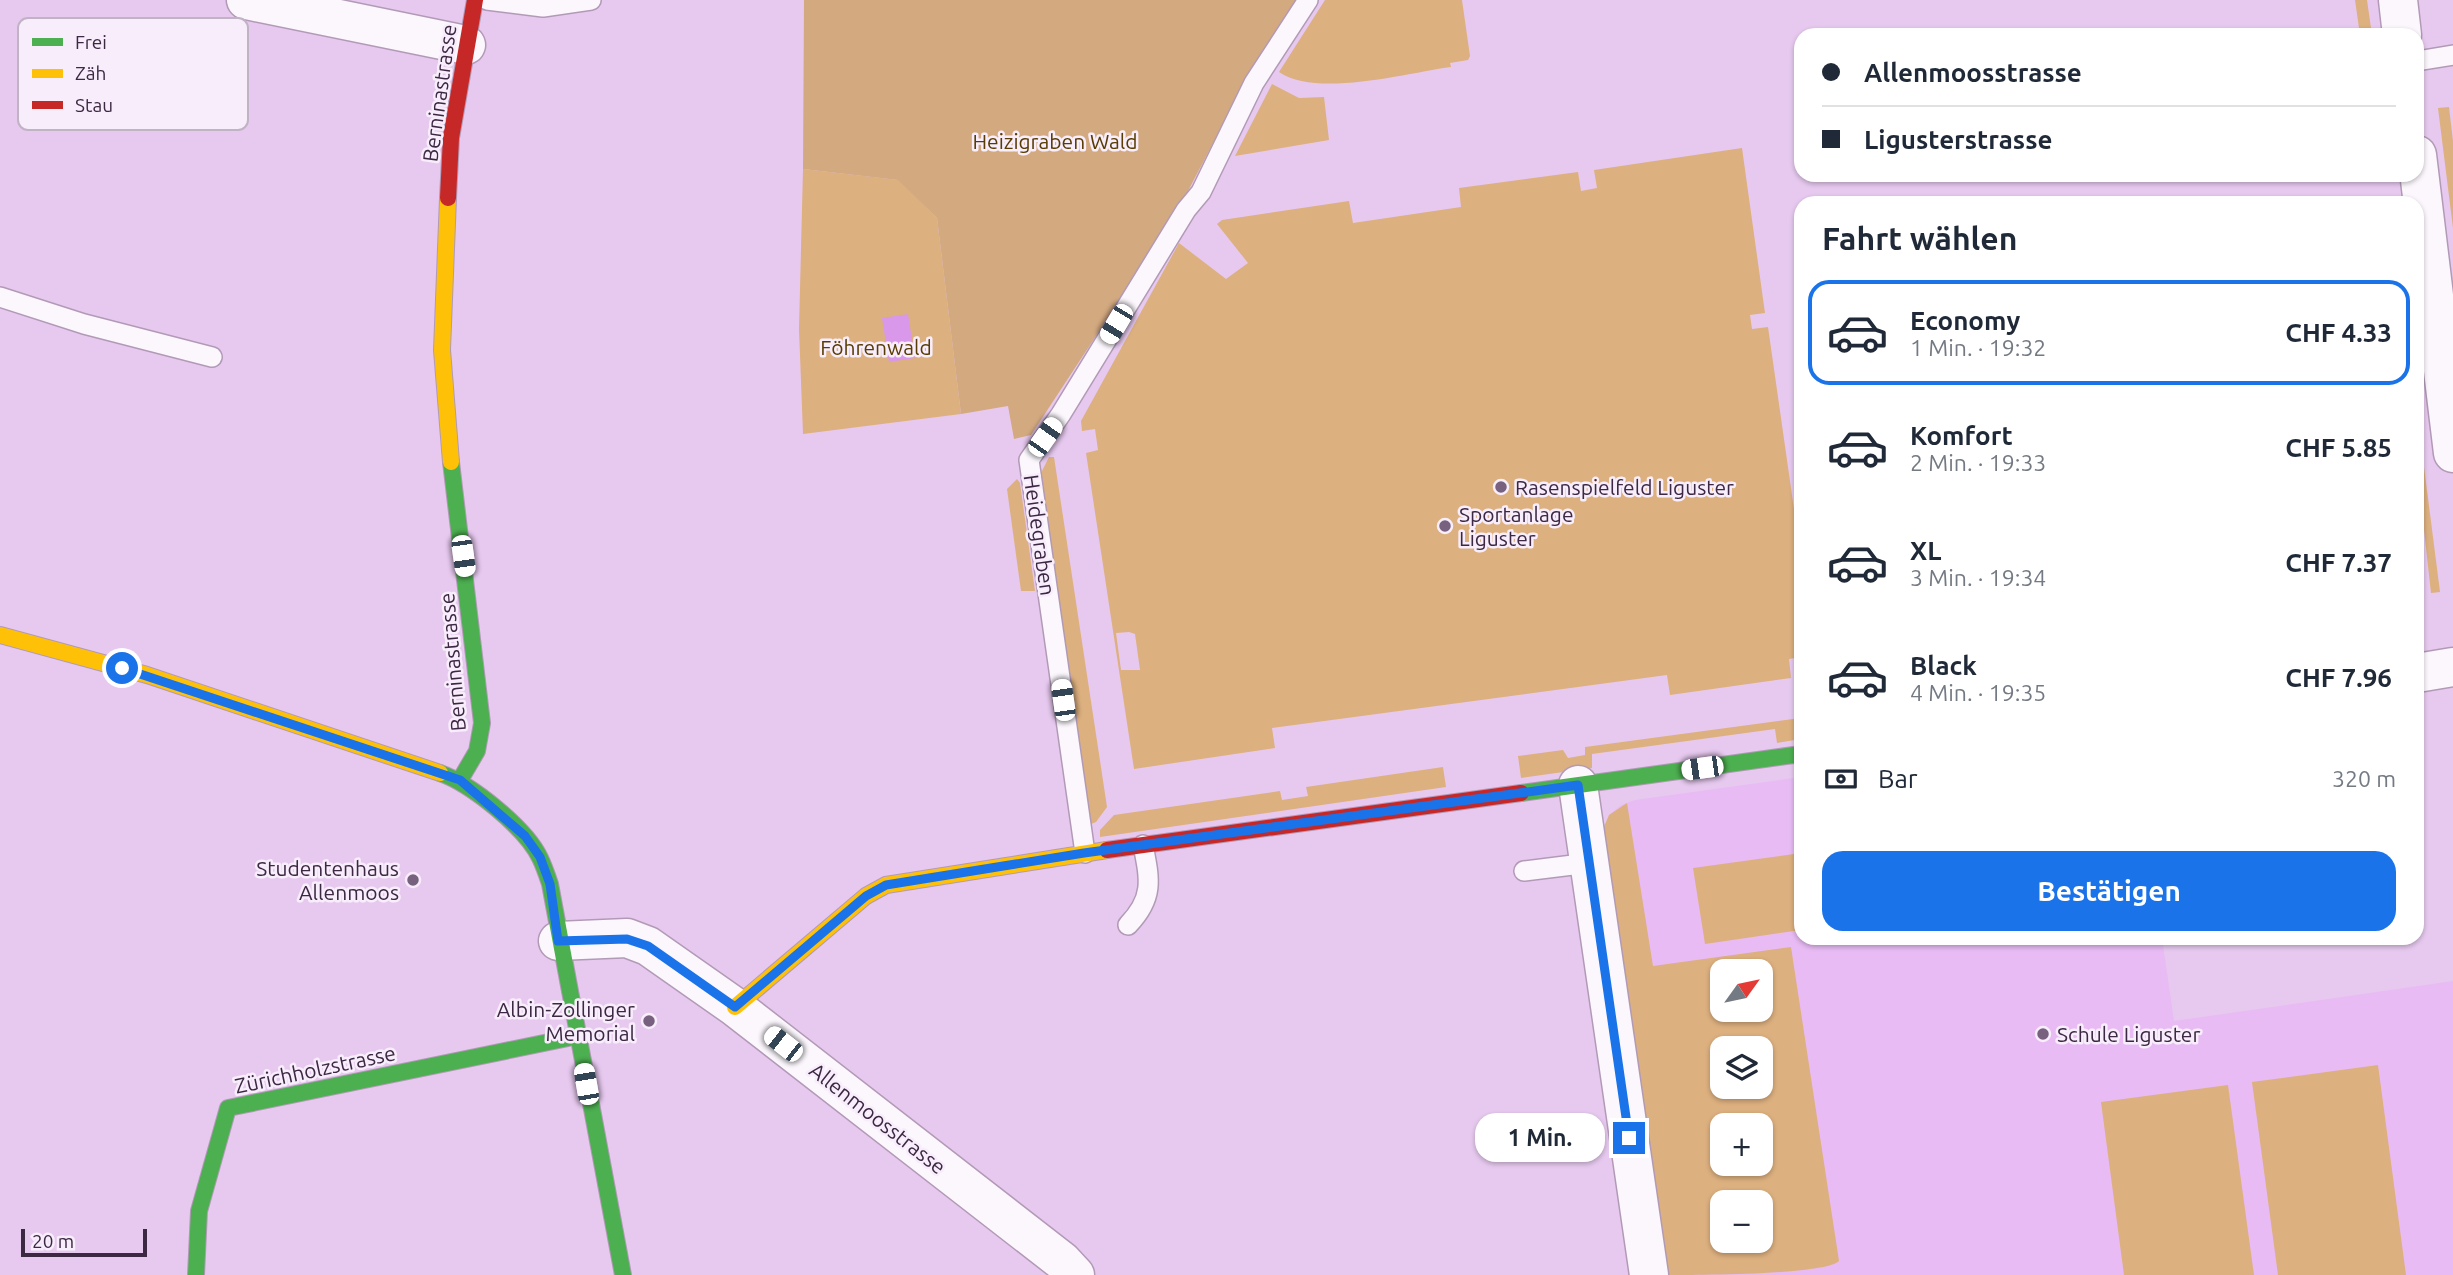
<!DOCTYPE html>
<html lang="de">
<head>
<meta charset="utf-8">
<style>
	body { margin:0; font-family:Ubuntu,sans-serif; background:#f2f2f3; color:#1f2937; height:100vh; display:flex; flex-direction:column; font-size:26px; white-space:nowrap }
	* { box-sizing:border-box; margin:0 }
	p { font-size:23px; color:#747a83 }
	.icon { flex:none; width:38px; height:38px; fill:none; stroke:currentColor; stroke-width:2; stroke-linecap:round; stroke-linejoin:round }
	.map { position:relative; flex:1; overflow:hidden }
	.details { position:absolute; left:1794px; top:196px; width:630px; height:749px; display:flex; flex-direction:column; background:#fff; border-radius:21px; box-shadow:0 2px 5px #0004 }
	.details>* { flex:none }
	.hud { position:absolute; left:1794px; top:28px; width:630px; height:154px; border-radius:21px; box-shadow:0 2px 5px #0004; display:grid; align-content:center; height:154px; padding:0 28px; background:#fff }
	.needle { width:46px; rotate:57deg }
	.fabs { position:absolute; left:1710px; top:959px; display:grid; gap:14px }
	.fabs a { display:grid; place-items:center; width:63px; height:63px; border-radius:14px; background:#fff; box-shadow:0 2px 5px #0004; font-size:35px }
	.scale { position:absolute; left:21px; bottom:18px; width:126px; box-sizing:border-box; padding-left:7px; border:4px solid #3d2843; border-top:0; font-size:19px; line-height:24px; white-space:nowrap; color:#3d2843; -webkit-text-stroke:5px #f8eefb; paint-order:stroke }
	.end { position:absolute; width:32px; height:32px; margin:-16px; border:9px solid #1a73e8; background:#fff; box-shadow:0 0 0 4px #fff }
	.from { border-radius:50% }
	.bubble { position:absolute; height:49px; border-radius:21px; background:#fff; box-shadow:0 2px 5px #0004; font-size:23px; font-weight:700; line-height:49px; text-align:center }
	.car { position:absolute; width:21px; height:42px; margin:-21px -10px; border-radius:9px; box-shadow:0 0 5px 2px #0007; background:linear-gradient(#fff 24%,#345 0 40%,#fff 0 76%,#345 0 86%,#fff 0) }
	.hud b { display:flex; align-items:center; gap:24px; height:66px; font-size:26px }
	.hud b+b { border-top:2px solid #e0e1e3 }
	.hud i { width:18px; height:18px; background:#1f2937 }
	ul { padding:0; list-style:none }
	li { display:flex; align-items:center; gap:21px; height:105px; margin:0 14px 10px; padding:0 14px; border:4px solid transparent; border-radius:21px }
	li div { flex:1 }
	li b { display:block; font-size:26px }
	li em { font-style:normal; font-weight:700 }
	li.current { border-color:#1a73e8 }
	li>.icon { width:63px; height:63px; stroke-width:1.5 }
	h2 { padding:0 28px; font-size:32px; line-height:84px }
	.pay { display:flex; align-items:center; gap:18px; height:77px; padding:0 28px; font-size:26px }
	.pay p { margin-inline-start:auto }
	.button { display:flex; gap:14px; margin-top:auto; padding:14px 28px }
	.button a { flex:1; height:80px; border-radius:21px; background:#1a73e8; color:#fff; font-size:28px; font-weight:700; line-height:80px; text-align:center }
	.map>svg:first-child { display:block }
	.built { fill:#e8bbf4; fill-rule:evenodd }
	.green { fill:#ddb07f; fill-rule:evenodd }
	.forest { fill:#d3a980 }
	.water { fill:#d998e9 }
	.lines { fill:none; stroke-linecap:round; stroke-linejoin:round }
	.lane-casing { stroke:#b29ab7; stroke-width:22 }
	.street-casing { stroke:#b29ab7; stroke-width:41 }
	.fast-casing { stroke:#b29ab7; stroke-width:18 }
	.slow-casing { stroke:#b29ab7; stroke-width:18 }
	.jam-casing { stroke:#b29ab7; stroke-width:18 }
	.lane { stroke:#fbf7fd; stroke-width:19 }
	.street { stroke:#fbf7fd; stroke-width:38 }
	.fast { stroke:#4caf50; stroke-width:16 }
	.slow { stroke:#ffc107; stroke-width:16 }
	.jam { stroke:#c62828; stroke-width:16 }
	.route { stroke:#1a73e8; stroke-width:9 }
	.poi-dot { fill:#78607f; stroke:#f8eefb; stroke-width:2.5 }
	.labels { text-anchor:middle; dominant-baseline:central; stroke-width:5; stroke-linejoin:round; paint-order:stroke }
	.street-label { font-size:21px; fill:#3d2843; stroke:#f8eefb }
	.park-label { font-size:21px; fill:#583c03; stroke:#f8eefb }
	.poi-label { font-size:21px; fill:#3d2843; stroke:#f8eefb; text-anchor:start }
	.key { fill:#f8eefb; stroke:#c0b3c4; stroke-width:2 }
	.key-label { font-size:19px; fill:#3d2843 }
</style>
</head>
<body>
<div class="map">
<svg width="2453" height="1275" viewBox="0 0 2453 1275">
	<rect width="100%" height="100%" fill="#e7c9ef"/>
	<path class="built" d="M1801,777V938H2162L2174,1021L2453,981V1275H1666L1609,815L1621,805L1635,800ZM1722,971H1760V1010H1722ZM1722,1048H1760V1087H1722ZM1722,1125H1760V1164H1722ZM1722,1202H1760V1241H1722Z"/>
	<g class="green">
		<path d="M1325,0H1462L1470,56L1468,60L1450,63L1451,67C1406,73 1317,98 1279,72Z"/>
		<polygon points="2355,0 2367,0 2372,35 2360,35"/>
		<polygon points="1272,84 1299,98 1324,97 1329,140 1235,156"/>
		<polygon points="2449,107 2453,141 2453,228 2438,108"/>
		<path d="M1742,148L1765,313L1750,315L1752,329L1768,327L1801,558V657L1789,659L1791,678L1670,695L1667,675L1272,728L1275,748L1134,769L1086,453L1098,450L1095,429L1082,431L1081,421L1179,243L1226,279L1248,263L1217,224L1222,220L1349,201L1353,223L1461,207L1459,188L1578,172L1581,191L1597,188L1594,170ZM1129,632L1135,634L1140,670H1121L1116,633Z"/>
		<polygon points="803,169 899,180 937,218 961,414 803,434 799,329"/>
		<polygon points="2417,412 2440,592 2431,593 2417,466"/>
		<polygon points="1049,457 1054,457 1107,807 1096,822 1091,824 1038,479"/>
		<polygon points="1017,479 1020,483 1035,591 1021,591 1007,489"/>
		<polygon points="1801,718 1801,739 1777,743 1775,729 1592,754 1592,768 1521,778 1518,756 1563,750 1568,758 1585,755 1585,747"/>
		<polygon points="1443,767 1446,787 1100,837 1100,830 1114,815 1280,791 1282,800 1308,796 1306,787"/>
		<path d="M1627,803L1653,966L1791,947L1839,1261C1825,1275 1695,1275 1666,1275L1603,829L1609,815ZM1722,971H1760V1010H1722ZM1722,1048H1760V1087H1722ZM1722,1125H1760V1164H1722ZM1722,1202H1760V1241H1722Z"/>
		<polygon points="1801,853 1801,930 1705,944 1693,868"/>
		<polygon points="2378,1065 2406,1275 2278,1275 2252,1082"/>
		<polygon points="2228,1085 2254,1275 2124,1275 2101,1102"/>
	</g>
	<polygon class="forest" points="804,0 1297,0 1246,80 1176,214 1031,435 1014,439 1008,406 961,414 937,218 898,180 803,169"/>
	<polygon class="water" points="908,314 915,358 889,362 882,318"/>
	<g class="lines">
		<g class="lane-casing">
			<g id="lane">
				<polyline points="487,0 543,7 591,0"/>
				<polyline points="2417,61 2453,55"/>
				<polyline points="0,297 84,324 212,357"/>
				<polyline points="1085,853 1029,460 1061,414 1186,210 1201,192 1254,83 1308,0"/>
				<polyline points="1524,871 1589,863"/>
				<path d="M1128,925C1154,898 1150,880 1143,845"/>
			</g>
		</g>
		<g class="street-casing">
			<g id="street">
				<polyline points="246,0 466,45"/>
				<polyline points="2398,0 2402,35"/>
				<polyline points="2417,155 2453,453"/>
				<polyline points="2417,673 2453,667"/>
				<polyline points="1578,785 1649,1275"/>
				<polyline points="558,941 627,938 648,946 735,1007 1062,1261 1075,1275"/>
			</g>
		</g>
		<g class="fast-casing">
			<g id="fast">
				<polyline points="451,462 482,723 477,751 460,780"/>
				<path d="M440,773C471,784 526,828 540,858C544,866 547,875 550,884L623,1275"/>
				<polyline points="1521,793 1801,754"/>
				<polyline points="196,1275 199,1211 228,1108 578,1036"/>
			</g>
		</g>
		<g class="slow-casing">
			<g id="slow">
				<polyline points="448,198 442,350 451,462"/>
				<polyline points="0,635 147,675 440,773"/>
				<polyline points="735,1007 866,896 886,885 1107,850"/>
			</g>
		</g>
		<g class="jam-casing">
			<g id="jam">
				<polyline points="448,198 451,138 475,0"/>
				<polyline points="1107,850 1521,793"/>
			</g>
		</g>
		<use href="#lane" class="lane"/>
		<use href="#street" class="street"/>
		<use href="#fast" class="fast"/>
		<use href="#slow" class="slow"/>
		<use href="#jam" class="jam"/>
	</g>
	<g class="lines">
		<polyline class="route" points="122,668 460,780 525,836 540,857 550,884 558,941 627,939 648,946 735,1007 866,896 886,885 1084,853 1578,785 1629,1138"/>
	</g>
	<g class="poi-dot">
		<circle cx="1501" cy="487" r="7"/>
		<circle cx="1445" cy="526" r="7"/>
		<circle cx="413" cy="880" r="7"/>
		<circle cx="649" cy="1021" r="7"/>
		<circle cx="2043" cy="1034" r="7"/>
	</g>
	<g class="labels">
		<g class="street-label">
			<text transform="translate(439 93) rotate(-82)">Berninastrasse</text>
			<text transform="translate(1040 535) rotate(82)">Heidegraben</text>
			<text transform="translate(452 662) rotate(-95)">Berninastrasse</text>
			<text transform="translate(315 1069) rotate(-12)">Zürichholzstrasse</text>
			<text transform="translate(878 1118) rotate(38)">Allenmoosstrasse</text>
		</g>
		<g class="park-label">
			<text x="1055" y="141">Heizigraben Wald</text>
			<text x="876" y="347">Föhrenwald</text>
		</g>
		<g class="poi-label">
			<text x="1515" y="487">Rasenspielfeld Liguster</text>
			<text x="1459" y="514">Sportanlage<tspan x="1459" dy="24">Liguster</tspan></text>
			<text x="399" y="868" text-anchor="end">Studentenhaus<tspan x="399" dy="24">Allenmoos</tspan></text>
			<text x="635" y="1009" text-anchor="end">Albin-Zollinger<tspan x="635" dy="24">Memorial</tspan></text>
			<text x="2057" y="1034">Schule Liguster</text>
		</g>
	</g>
	<rect x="18" y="18" width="230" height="112" rx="10" class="key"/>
	<rect x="32" y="38" width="31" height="8" fill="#4caf50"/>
	<rect x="32" y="69" width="31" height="9" fill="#ffc107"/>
	<rect x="32" y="101" width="31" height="8" fill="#c62828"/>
	<g class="key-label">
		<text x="75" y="49">Frei</text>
		<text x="75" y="80">Zäh</text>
		<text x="75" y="112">Stau</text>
	</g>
</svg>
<div class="fabs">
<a><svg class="needle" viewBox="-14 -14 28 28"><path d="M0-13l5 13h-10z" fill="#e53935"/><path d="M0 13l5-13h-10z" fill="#747a83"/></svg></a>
<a><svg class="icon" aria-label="layers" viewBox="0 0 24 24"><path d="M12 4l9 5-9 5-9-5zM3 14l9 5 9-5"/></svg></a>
<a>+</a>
<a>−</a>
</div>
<div class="scale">20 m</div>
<i class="end from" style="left:122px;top:668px"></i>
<i class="end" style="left:1629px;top:1138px"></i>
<div class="bubble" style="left:1475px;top:1113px;width:130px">1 Min.</div>
<i class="car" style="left:1116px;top:324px;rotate:211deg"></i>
<i class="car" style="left:1045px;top:437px;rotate:35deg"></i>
<i class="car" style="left:463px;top:556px;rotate:172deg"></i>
<i class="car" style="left:1063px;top:700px;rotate:352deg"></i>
<i class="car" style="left:1702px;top:768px;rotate:262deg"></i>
<i class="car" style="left:783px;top:1044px;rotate:308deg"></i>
<i class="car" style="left:586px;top:1084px;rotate:350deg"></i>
<div class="hud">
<b><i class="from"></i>Allenmoosstrasse</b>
<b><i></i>Ligusterstrasse</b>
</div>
<section class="details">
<h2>Fahrt wählen</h2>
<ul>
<li class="current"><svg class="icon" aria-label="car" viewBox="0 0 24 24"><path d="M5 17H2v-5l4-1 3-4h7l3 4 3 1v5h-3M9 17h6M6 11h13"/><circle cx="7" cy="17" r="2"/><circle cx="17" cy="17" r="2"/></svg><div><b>Economy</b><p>1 Min. · 19:32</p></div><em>CHF 4.33</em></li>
<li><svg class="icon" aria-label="car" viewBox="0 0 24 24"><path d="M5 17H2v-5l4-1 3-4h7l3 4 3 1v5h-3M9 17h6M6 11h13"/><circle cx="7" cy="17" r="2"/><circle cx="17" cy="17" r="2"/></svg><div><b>Komfort</b><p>2 Min. · 19:33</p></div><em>CHF 5.85</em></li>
<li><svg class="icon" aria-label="car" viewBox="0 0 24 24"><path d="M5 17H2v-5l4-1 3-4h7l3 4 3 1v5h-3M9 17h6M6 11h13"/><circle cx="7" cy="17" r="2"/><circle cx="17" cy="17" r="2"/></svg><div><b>XL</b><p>3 Min. · 19:34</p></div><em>CHF 7.37</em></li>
<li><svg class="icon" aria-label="car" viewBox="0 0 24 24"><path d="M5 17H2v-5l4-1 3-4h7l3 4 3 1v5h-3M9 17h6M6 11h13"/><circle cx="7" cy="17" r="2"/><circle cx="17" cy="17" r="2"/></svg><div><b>Black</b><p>4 Min. · 19:35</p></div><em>CHF 7.96</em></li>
</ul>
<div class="pay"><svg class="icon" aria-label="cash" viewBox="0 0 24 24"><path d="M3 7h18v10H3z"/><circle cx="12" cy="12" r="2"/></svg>Bar<p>320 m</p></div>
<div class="button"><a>Bestätigen</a></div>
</section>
</div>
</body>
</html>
